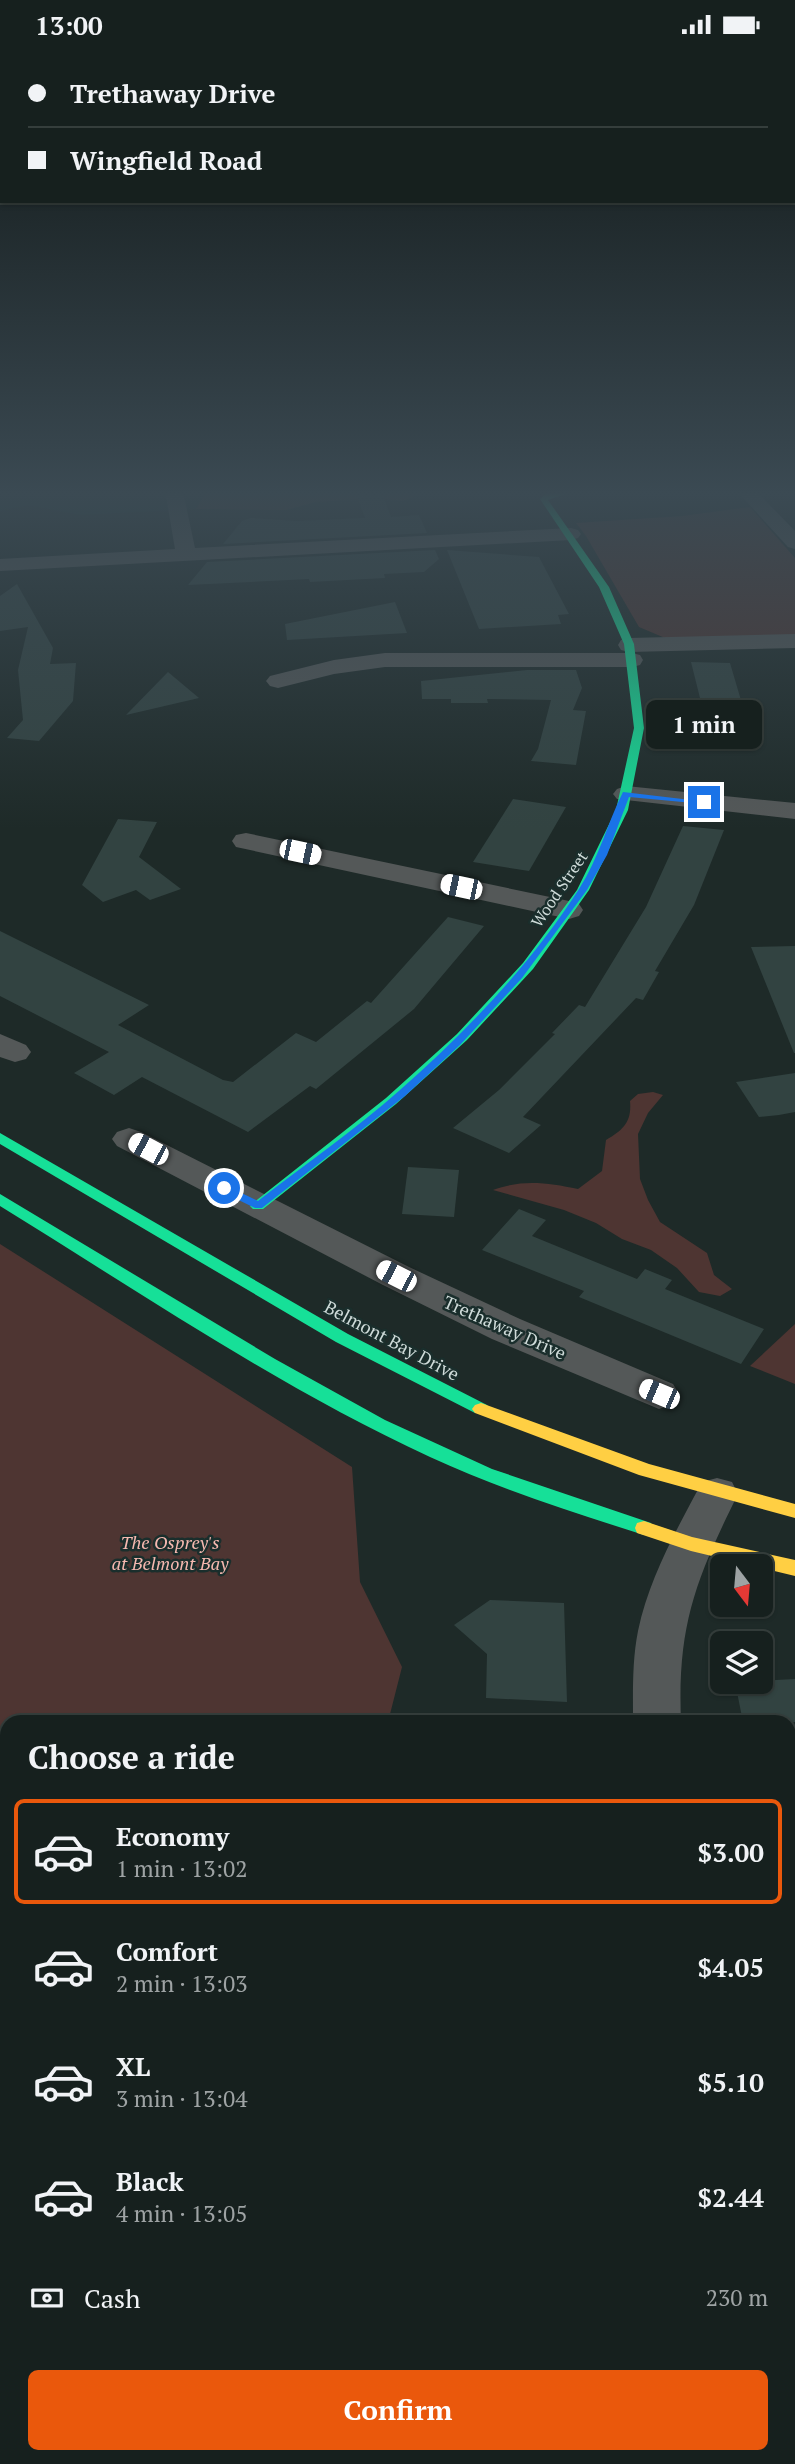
<!DOCTYPE html>
<html lang="en">
<head>
<meta charset="utf-8">
<style>
	body { margin:0; font-family:"PT Serif",serif; background:#1f2827; color:#f1f3f6; height:100vh; display:flex; flex-direction:column; font-size:26px; white-space:nowrap }
	* { box-sizing:border-box; margin:0 }
	p { font-size:23px; color:#9ea3a4 }
	.icon { flex:none; width:38px; height:38px; fill:none; stroke:currentColor; stroke-width:2; stroke-linecap:round; stroke-linejoin:round }
	.map { position:relative; flex:1; overflow:hidden }
	.drawer { position:absolute; left:0px; top:1666px; width:796px; height:749px; display:flex; flex-direction:column; background:#16201e; border-radius:21px 21px 0 0; box-shadow:0 2px 5px #0004,0 0 0 2px #353e3c }
	.drawer>* { flex:none }
	.top-card { position:absolute; left:0px; top:0px; width:796px; height:154px; box-shadow:0 2px 5px #0004,0 0 0 2px #353e3c; display:grid; align-content:center; height:154px; padding:0 28px; background:#16201e }
	.needle { width:46px; rotate:164deg }
	.fabs { position:absolute; left:710px; top:1505px; display:grid; gap:14px }
	.fabs a { display:grid; place-items:center; width:63px; height:63px; border-radius:10px; background:#16201e; box-shadow:0 2px 5px #0004,0 0 0 2px #353e3c; font-size:35px }
	.end { position:absolute; width:32px; height:32px; margin:-16px; border:9px solid #1a73e8; background:#fff; box-shadow:0 0 0 4px #fff }
	.from { border-radius:50% }
	.bubble { position:absolute; height:49px; border-radius:10px; background:#16201e; box-shadow:0 2px 5px #0004,0 0 0 2px #353e3c; font-size:23px; font-weight:600; line-height:49px; text-align:center }
	.car { position:absolute; width:21px; height:42px; margin:-21px -10px; border-radius:9px; box-shadow:0 0 5px 2px #0007; background:linear-gradient(#fff 24%,#345 0 40%,#fff 0 76%,#345 0 86%,#fff 0) }
	.top-card b { display:flex; align-items:center; gap:24px; height:66px; font-size:26px }
	.top-card b+b { border-top:2px solid #353e3c }
	.top-card i { width:18px; height:18px; background:#f1f3f6 }
	ul { padding:0; list-style:none }
	li { display:flex; align-items:center; gap:21px; height:105px; margin:0 14px 10px; padding:0 14px; border:4px solid transparent; border-radius:10px }
	li div { flex:1 }
	li b { display:block; font-size:26px }
	li em { font-style:normal; font-weight:600 }
	li.on { border-color:#ea580c }
	li>.icon { width:63px; height:63px; stroke-width:1.5 }
	h2 { padding:0 28px; font-size:32px; line-height:84px }
	.pay { display:flex; align-items:center; gap:18px; height:77px; padding:0 28px; font-size:26px }
	.pay p { margin-inline-start:auto }
	.button { display:flex; gap:14px; margin-top:auto; padding:14px 28px }
	.button a { flex:1; height:80px; border-radius:10px; background:#ea580c; color:#fff; font-size:28px; font-weight:600; line-height:80px; text-align:center }
	.status { display:flex; justify-content:space-between; align-items:center; height:49px; padding:0 35px; background:#16201e; direction:ltr }
	.status svg { height:19px; fill:currentColor }
	.map>svg:first-child { display:block }
	.built { fill:#1b3634 }
	.green { fill:#4e3532 }
	.building { fill:#324341 }
	.lines { fill:none; stroke-linecap:round; stroke-linejoin:round }
	.street { fill:#545858; fill-rule:evenodd }
	.fast { fill:#16e098; fill-rule:evenodd }
	.slow { fill:#ffcf43; fill-rule:evenodd }
	.route { fill:#1a73e8 }
	.labels { text-anchor:middle; dominant-baseline:central; stroke-width:5; stroke-linejoin:round; paint-order:stroke }
	.far-street-label { font-size:16px; fill:#cfdbd9; stroke:#1a2e2c }
	.street-label { font-size:18px; fill:#cfdbd9; stroke:#1a2e2c }
	.park-label { font-size:18px; font-style:italic; fill:#f6b9b0; stroke:#1a2e2c }
</style>
</head>
<body>
<div class="status"><b>13:00</b><svg viewBox="0 0 49 12"><path d="M0 12V9h3v3zM5 12V6h3v6zM10 12V3h3v9zM15 12V0h3v12zM26 1h20v11H26zM47 4h2v5h-2z"/></svg></div>
<div class="map">
<svg width="795" height="2415" viewBox="0 0 795 2415">
	<rect width="100%" height="100%" fill="#1e2a28"/>
	<polygon class="built" points="0,442 354,442 288,461 196,460 80,466 28,456 0,462"/>
	<g class="green">
		<polygon points="212,442 427,442 403,452 375,449 316,453 286,461 196,460 205,445"/>
		<polygon points="750,458 795,509 795,587 665,589 639,578 586,487 576,474 682,467"/>
		<path d="M653,1043L663,1046L648,1064L638,1085L640,1130L648,1151L660,1173L707,1204L714,1226L732,1240L720,1247L699,1243L677,1219L651,1201L622,1190L596,1174L564,1161L493,1141C523,1130 548,1134 578,1140L602,1122L606,1091C623,1081 632,1073 630,1052L638,1045Z"/>
		<polygon points="0,1195 352,1418 360,1533 402,1618 388,1673 7,1673 7,2408 560,2408 563,2415 0,2415"/>
		<polygon points="795,1275 795,1335 750,1317"/>
	</g>
	<g class="building">
		<polygon points="355,442 381,442 391,468 419,466 427,484 223,495 242,472 251,469 297,472 365,469"/>
		<polygon points="435,501 439,510 424,523 384,525 385,529 310,533 309,530 188,536 207,513"/>
		<polygon points="447,501 539,508 569,565 558,566 561,575 479,580"/>
		<polygon points="17,535 53,599 50,615 76,614 73,652 39,692 7,689 23,671 18,621 28,578 0,582 0,547"/>
		<polygon points="395,553 407,584 287,591 285,575"/>
		<polygon points="691,613 730,614 743,658 732,658 734,665 704,665"/>
		<polygon points="527,621 576,621 582,639 573,661 586,662 576,716 531,712 538,700 551,651 487,650 488,654 451,654 451,650 422,650 421,632"/>
		<polygon points="168,623 199,649 126,666"/>
		<polygon points="513,750 566,758 529,822 473,813"/>
		<polygon points="118,770 157,773 139,808 181,840 150,851 136,841 103,853 82,836"/>
		<polygon points="683,777 724,781 694,856 655,922 659,923 643,951 636,949 523,1068 541,1076 509,1104 453,1079 499,1041 555,985 552,984 579,956 585,958 646,858"/>
		<polygon points="448,868 484,877 414,960 316,1040 310,1037 248,1083 142,1028 114,1046 74,1024 109,1003 0,947 0,882 149,956 118,976 223,1031 233,1033 296,984 316,993 367,952 371,954"/>
		<polygon points="795,897 795,1004 794,1004 751,898"/>
		<polygon points="795,1024 795,1063 779,1066 759,1068 736,1033"/>
		<polygon points="408,1118 459,1121 454,1168 402,1165"/>
		<polygon points="519,1160 546,1171 532,1187 637,1230 645,1220 672,1231 665,1240 764,1280 741,1315 579,1248 584,1242 482,1201"/>
		<polygon points="490,1551 564,1554 567,1653 486,1649 487,1605 454,1576"/>
		<polygon points="795,1630 795,1673 743,1673 735,1633"/>
	</g>
	<g class="lines">
		<g class="street">
			<polygon points="172,442 182,443 184,447 195,499 571,479 578,481 581,485 578,489 571,491 0,522 0,510 175,500 166,447"/>
			<polygon points="737,442 756,442 795,482 795,500 788,498"/>
			<polygon points="795,585 795,599 629,603 621,601 618,596 621,591 629,589"/>
			<polygon points="385,604 632,604 640,606 643,611 640,616 632,618 385,618 334,625 278,639 270,637 266,632 270,627 334,611"/>
			<polygon points="626,737 795,754 795,770 617,750 613,745 617,740"/>
			<polygon points="246,784 569,852 579,855 583,861 579,867 569,870 236,798 232,792 236,786"/>
			<polygon points="0,985 26,996 31,1003 26,1010 15,1013 0,1008"/>
			<polygon points="129,1079 141,1083 409,1218 520,1270 673,1335 679,1345 673,1355 659,1360 492,1290 383,1236 117,1097 112,1090 117,1083"/>
			<path d="M717,1429L732,1433L738,1445C696,1530 677,1576 681,1673H633C633,1643 632,1612 638,1582C649,1529 677,1480 702,1433Z"/>
			<polygon points="789,2006 795,2008 795,2074 789,2072"/>
		</g>
		<g class="fast">
			<polygon points="555,442 574,442 548,451 609,538 634,595 644,679 628,761 589,841 533,920 467,991 396,1055 263,1160 253,1160 250,1157 253,1154 386,1049 457,985 523,914 577,841 616,761 634,679 624,595 599,538 540,450 548,443"/>
			<polygon points="0,1084 348,1285 487,1356 490,1360 487,1364 475,1364 336,1293 0,1095"/>
			<path d="M0,1145L275,1310L385,1371L492,1420L651,1474L653,1479L651,1484L644,1486C572,1463 499,1440 430,1408C279,1338 141,1244 0,1157Z"/>
		</g>
		<g class="slow">
			<polygon points="481,1354 649,1415 795,1455 795,1469 639,1426 475,1364 472,1360 475,1356"/>
			<polygon points="644,1472 692,1488 795,1511 795,1527 691,1502 637,1484 635,1479 637,1474"/>
		</g>
	</g>
	<linearGradient id="sky" x2="0" y2="1"><stop stop-color="#101716"/><stop offset="0.57" stop-color="#3b4a53"/><stop offset="1" stop-color="#3b4a53" stop-opacity="0"/></linearGradient>
	<rect width="795" height="780" fill="url(#sky)"/>
	<path class="route" d="M623,743L708,753L704,755L629,748L607,806L587,841L522,929L460,996L405,1047L262,1159H255L220,1142V1137H227L258,1152C305,1115 355,1081 400,1041C467,982 531,915 579,840C599,809 607,775 623,743Z"/>
	<g class="labels">
		<g class="far-street-label">
			<text transform="translate(559 840) rotate(-56)">Wood Street</text>
		</g>
		<g class="street-label">
			<text transform="translate(505 1278) rotate(24)">Trethaway Drive</text>
			<text transform="translate(392 1291) rotate(28)">Belmont Bay Drive</text>
		</g>
		<g class="park-label">
			<text x="170" y="1493">The Osprey's<tspan x="170" dy="21">at Belmont Bay</tspan></text>
		</g>
	</g>
</svg>
<div class="fabs">
<a><svg class="needle" viewBox="-14 -14 28 28"><path d="M0-13l5 13h-10z" fill="#e53935"/><path d="M0 13l5-13h-10z" fill="#9ea3a4"/></svg></a>
<a><svg class="icon" aria-label="layers" viewBox="0 0 24 24"><path d="M12 4l9 5-9 5-9-5zM3 14l9 5 9-5"/></svg></a>
</div>
<i class="end from" style="left:224px;top:1139px"></i>
<i class="end" style="left:704px;top:753px"></i>
<div class="bubble" style="left:646px;top:651px;width:116px">1 min</div>
<i class="car" style="left:300px;top:803px;rotate:102deg"></i>
<i class="car" style="left:461px;top:838px;rotate:282deg"></i>
<i class="car" style="left:148px;top:1100px;rotate:298deg"></i>
<i class="car" style="left:396px;top:1227px;rotate:297deg"></i>
<i class="car" style="left:659px;top:1345px;rotate:293deg"></i>
<div class="top-card">
<b><i class="from"></i>Trethaway Drive</b>
<b><i></i>Wingfield Road</b>
</div>
<section class="drawer">
<h2>Choose a ride</h2>
<ul>
<li class="on"><svg class="icon" aria-label="car" viewBox="0 0 24 24"><path d="M5 17H2v-5l4-1 3-4h7l3 4 3 1v5h-3M9 17h6M6 11h13"/><circle cx="7" cy="17" r="2"/><circle cx="17" cy="17" r="2"/></svg><div><b>Economy</b><p>1 min · 13:02</p></div><em>$3.00</em></li>
<li><svg class="icon" aria-label="car" viewBox="0 0 24 24"><path d="M5 17H2v-5l4-1 3-4h7l3 4 3 1v5h-3M9 17h6M6 11h13"/><circle cx="7" cy="17" r="2"/><circle cx="17" cy="17" r="2"/></svg><div><b>Comfort</b><p>2 min · 13:03</p></div><em>$4.05</em></li>
<li><svg class="icon" aria-label="car" viewBox="0 0 24 24"><path d="M5 17H2v-5l4-1 3-4h7l3 4 3 1v5h-3M9 17h6M6 11h13"/><circle cx="7" cy="17" r="2"/><circle cx="17" cy="17" r="2"/></svg><div><b>XL</b><p>3 min · 13:04</p></div><em>$5.10</em></li>
<li><svg class="icon" aria-label="car" viewBox="0 0 24 24"><path d="M5 17H2v-5l4-1 3-4h7l3 4 3 1v5h-3M9 17h6M6 11h13"/><circle cx="7" cy="17" r="2"/><circle cx="17" cy="17" r="2"/></svg><div><b>Black</b><p>4 min · 13:05</p></div><em>$2.44</em></li>
</ul>
<div class="pay"><svg class="icon" aria-label="cash" viewBox="0 0 24 24"><path d="M3 7h18v10H3z"/><circle cx="12" cy="12" r="2"/></svg>Cash<p>230 m</p></div>
<div class="button"><a>Confirm</a></div>
</section>
</div>
</body>
</html>
